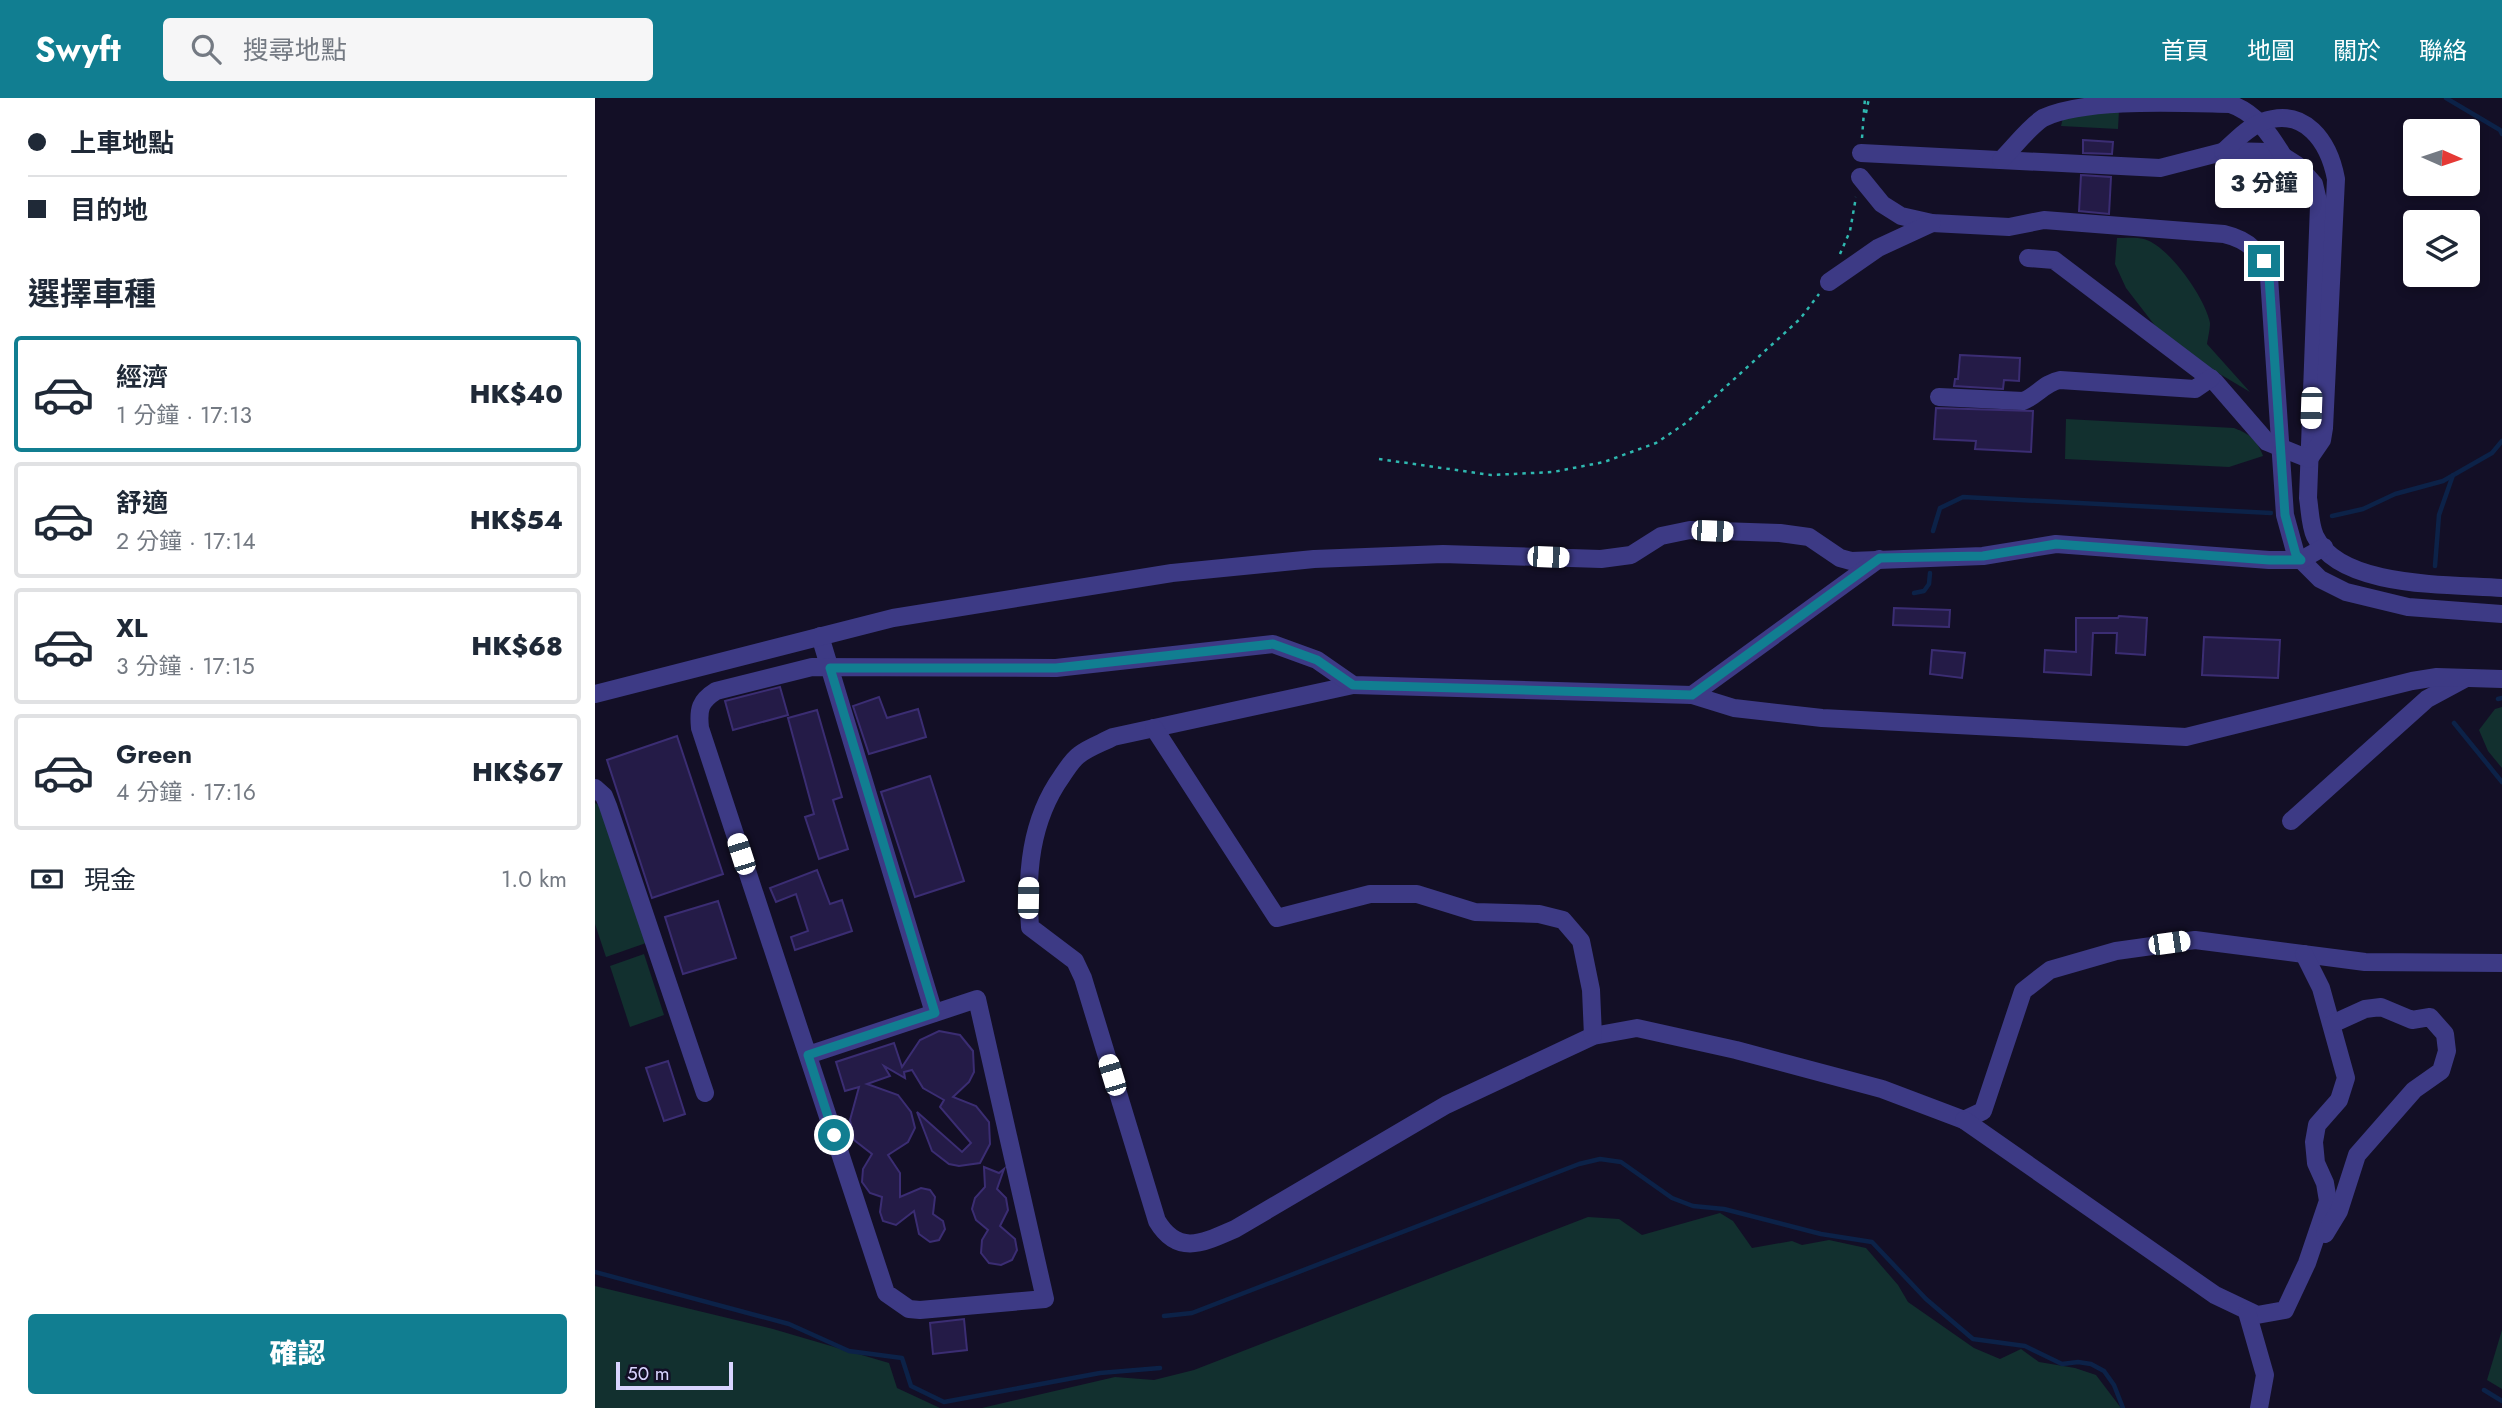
<!DOCTYPE html>
<html lang="zh-TW">
<head>
<meta charset="utf-8">
<style>
	body { margin:0; font-family:Jost,"Noto Sans TC",sans-serif; background:#f6f6f7; color:#1f2937; height:100vh; display:flex; flex-direction:column; font-size:26px; white-space:nowrap }
	* { box-sizing:border-box; margin:0 }
	p { font-size:23px; color:#747a83 }
	.icon { flex:none; width:38px; height:38px; fill:none; stroke:currentColor; stroke-width:2; stroke-linecap:round; stroke-linejoin:round }
	.map { position:relative; flex:1; overflow:hidden }
	.drawer { display:flex; flex-direction:column; background:#fff; width:595px }
	.drawer>* { flex:none }
	.banner { display:grid; align-content:center; height:154px; padding:0 28px; background:#fff }
	.needle { width:46px; rotate:93deg }
	.buttons { position:absolute; left:1808px; top:21px; display:grid; gap:14px }
	.buttons a { display:grid; place-items:center; width:77px; height:77px; border-radius:7px; background:#fff; box-shadow:0 4px 10px #0003; font-size:35px }
	.scale { position:absolute; left:21px; bottom:18px; width:117px; box-sizing:border-box; padding-left:7px; border:4px solid #d9d4ff; border-top:0; font-size:19px; line-height:24px; white-space:nowrap; color:#d9d4ff; -webkit-text-stroke:5px #130f26; paint-order:stroke }
	.end { position:absolute; width:32px; height:32px; margin:-16px; border:9px solid #117e91; background:#fff; box-shadow:0 0 0 4px #fff }
	.from { border-radius:50% }
	.bubble { position:absolute; height:49px; border-radius:7px; background:#fff; box-shadow:0 4px 10px #0003; font-size:23px; font-weight:800; line-height:49px; text-align:center }
	.car { position:absolute; width:21px; height:42px; margin:-21px -10px; border-radius:9px; box-shadow:0 0 5px 2px #0007; background:linear-gradient(#fff 24%,#345 0 40%,#fff 0 76%,#345 0 86%,#fff 0) }
	.banner b { display:flex; align-items:center; gap:24px; height:66px; font-size:26px }
	.banner b+b { border-top:2px solid #e0e1e3 }
	.banner i { width:18px; height:18px; background:#1f2937 }
	ul { padding:0; list-style:none }
	li { display:flex; align-items:center; gap:21px; height:116px; margin:0 14px 10px; padding:0 14px; border:4px solid #e0e1e3; border-radius:7px }
	li div { flex:1 }
	li b { display:block; font-size:26px }
	li em { font-style:normal; font-weight:800 }
	li.current { border-color:#117e91 }
	li>.icon { width:63px; height:63px; stroke-width:1.5 }
	h2 { padding:0 28px; font-size:32px; line-height:84px }
	.pay { display:flex; align-items:center; gap:18px; height:77px; padding:0 28px; font-size:26px }
	.pay p { margin-inline-start:auto }
	.action { display:flex; gap:14px; margin-top:auto; padding:14px 28px }
	.action a { flex:1; height:80px; border-radius:7px; background:#117e91; color:#fff; font-size:28px; font-weight:800; line-height:80px; text-align:center }
	header { display:flex; align-items:center; gap:42px; box-sizing:border-box; height:98px; padding:0 35px; background:#117e91; color:#fff }
	header strong { font-size:33px }
	nav { display:flex; gap:38px; margin-inline-start:auto; font-size:24px }
	.search { width:490px; height:63px; background:#f6f6f7; display:flex; align-items:center; gap:18px; box-sizing:border-box; padding:0 24px; border-radius:7px; color:#747a83; font-size:26px }
	main { display:flex; flex:1; min-height:0 }
	.map>svg:first-child { display:block }
	.green { fill:#12302f }
	.lines { fill:none; stroke-linecap:round; stroke-linejoin:round }
	.stream { stroke:#0c2248; stroke-width:4.5 }
	.building { fill:#241b47; stroke:#3b2d73; stroke-width:2 }
	.path { stroke:#2fb8b0; stroke-width:2.5; stroke-dasharray:3.5 5; stroke-linecap:butt }
	.minor { stroke:#3d3a85; stroke-width:18 }
	.route { stroke:#117e91; stroke-width:9 }
</style>
</head>
<body>
<header>
<strong>Swyft</strong>
<div class="search"><svg class="icon" aria-label="search" viewBox="0 0 24 24"><circle cx="10" cy="10" r="6"/><path d="M15 15l6 6"/></svg>搜尋地點</div>
<nav><a>首頁</a><a>地圖</a><a>關於</a><a>聯絡</a></nav>
</header>
<main>
<section class="drawer">
<div class="banner">
<b><i class="from"></i>上車地點</b>
<b><i></i>目的地</b>
</div>
<h2>選擇車種</h2>
<ul>
<li class="current"><svg class="icon" aria-label="car" viewBox="0 0 24 24"><path d="M5 17H2v-5l4-1 3-4h7l3 4 3 1v5h-3M9 17h6M6 11h13"/><circle cx="7" cy="17" r="2"/><circle cx="17" cy="17" r="2"/></svg><div><b>經濟</b><p>1 分鐘 · 17:13</p></div><em>HK$40</em></li>
<li><svg class="icon" aria-label="car" viewBox="0 0 24 24"><path d="M5 17H2v-5l4-1 3-4h7l3 4 3 1v5h-3M9 17h6M6 11h13"/><circle cx="7" cy="17" r="2"/><circle cx="17" cy="17" r="2"/></svg><div><b>舒適</b><p>2 分鐘 · 17:14</p></div><em>HK$54</em></li>
<li><svg class="icon" aria-label="car" viewBox="0 0 24 24"><path d="M5 17H2v-5l4-1 3-4h7l3 4 3 1v5h-3M9 17h6M6 11h13"/><circle cx="7" cy="17" r="2"/><circle cx="17" cy="17" r="2"/></svg><div><b>XL</b><p>3 分鐘 · 17:15</p></div><em>HK$68</em></li>
<li><svg class="icon" aria-label="car" viewBox="0 0 24 24"><path d="M5 17H2v-5l4-1 3-4h7l3 4 3 1v5h-3M9 17h6M6 11h13"/><circle cx="7" cy="17" r="2"/><circle cx="17" cy="17" r="2"/></svg><div><b>Green</b><p>4 分鐘 · 17:16</p></div><em>HK$67</em></li>
</ul>
<div class="pay"><svg class="icon" aria-label="cash" viewBox="0 0 24 24"><path d="M3 7h18v10H3z"/><circle cx="12" cy="12" r="2"/></svg>現金<p>1.0 km</p></div>
<div class="action"><a>確認</a></div>
</section>
<div class="map">
<svg width="1907" height="1310" viewBox="0 0 1907 1310">
	<rect width="100%" height="100%" fill="#130f26"/>
	<g class="green">
		<polygon points="1524,12 1523,31 1466,28 1468,20"/>
		<path d="M1522,140C1530,140 1541,139 1549,141C1573,147 1611,201 1615,225C1615,231 1613,240 1612,246L1655,294L1593,257L1568,238L1531,190L1520,166Z"/>
		<path d="M1471,321L1639,330C1655,336 1662,342 1668,358L1634,369L1470,361Z"/>
		<polygon points="1907,609 1907,670 1893,653 1884,632 1900,611"/>
		<polygon points="0,705 5,708 51,845 11,859 0,826"/>
		<polygon points="49,856 69,917 35,929 15,868"/>
		<polygon points="1125,1115 1138,1123 1157,1150 1197,1143 1207,1147 1234,1142 1271,1150 1303,1187 1313,1204 1379,1250 1405,1261 1426,1251 1444,1264 1480,1270 1501,1277 1526,1310 387,1310 520,1279 559,1282 599,1272 993,1119 1024,1121 1047,1137"/>
		<polygon points="0,1188 178,1231 294,1265 302,1290 345,1310 0,1310"/>
		<polygon points="1907,1232 1907,1291 1892,1282"/>
	</g>
	<g class="lines">
		<g class="stream">
			<polyline points="1851,0 1905,32 1907,36"/>
			<polyline points="1737,418 1768,411 1800,396 1848,383 1897,355 1907,343"/>
			<polyline points="1338,433 1345,410 1368,399 1676,415"/>
			<polyline points="1840,468 1844,417 1858,377"/>
			<polyline points="1319,495 1329,493 1334,486 1335,475"/>
			<polyline points="1903,601 1907,600"/>
			<polyline points="1859,625 1907,684"/>
			<polyline points="0,1174 194,1226 254,1253 307,1260 316,1288 349,1304 505,1275 565,1270"/>
			<polyline points="569,1218 597,1215 984,1066 1005,1061 1026,1064 1077,1100 1098,1108 1129,1111 1226,1136 1277,1144 1331,1201 1378,1241 1430,1248 1467,1266 1483,1264 1496,1266 1509,1273 1519,1287 1528,1310"/>
			<polyline points="1889,1292 1907,1303"/>
		</g>
	</g>
	<g class="building">
		<polygon points="1488,42 1518,44 1517,56 1488,55"/>
		<polygon points="1486,77 1516,79 1514,116 1484,113"/>
		<polygon points="1365,257 1425,260 1424,283 1409,282 1408,291 1359,288 1360,281 1363,281"/>
		<polygon points="1341,310 1438,313 1436,354 1380,351 1381,343 1339,341"/>
		<polygon points="1299,510 1355,512 1354,529 1298,527"/>
		<polygon points="1524,518 1552,520 1550,557 1521,555 1522,535 1498,535 1496,577 1449,574 1450,552 1481,554 1481,520 1523,520"/>
		<polygon points="1609,539 1685,542 1683,580 1607,577"/>
		<polygon points="1337,552 1370,555 1367,580 1335,576"/>
		<polygon points="185,589 193,617 138,632 130,603"/>
		<polygon points="284,599 292,620 323,611 331,639 274,656 258,608"/>
		<polygon points="222,612 247,699 238,702 253,751 224,761 210,719 219,716 193,620"/>
		<polygon points="82,638 128,776 57,800 12,662"/>
		<polygon points="335,678 369,783 320,799 286,694"/>
		<polygon points="222,772 235,806 247,802 257,833 200,852 196,839 213,833 201,796 181,804 175,790"/>
		<polygon points="123,803 141,860 88,876 70,819"/>
		<polygon points="344,933 365,937 378,953 379,974 374,984 358,999 381,1008 394,1024 395,1046 385,1065 364,1068 354,1066 337,1053 322,1014 367,1054 376,1045 345,1009 349,1002 328,990 317,972 309,974 310,980 289,968 295,978 272,986 303,997 316,1014 320,1030 313,1044 293,1057 305,1075 305,1099 326,1090 335,1092 340,1099 338,1116 348,1123 350,1131 344,1142 335,1144 324,1136 319,1113 301,1127 288,1123 285,1114 287,1099 275,1095 267,1084 268,1071 277,1056 259,1042 255,1022 264,989 250,993 241,964 299,945 307,969 325,942"/>
		<polygon points="73,963 90,1016 69,1023 51,970"/>
		<polygon points="389,1069 404,1075 409,1071 402,1091 411,1100 413,1112 405,1128 420,1141 422,1152 417,1162 406,1167 394,1165 386,1155 387,1142 393,1132 381,1122 377,1111 380,1100 390,1089"/>
		<polygon points="369,1221 372,1252 338,1256 335,1225"/>
	</g>
	<g class="lines">
		<g class="path">
			<polyline points="1271,15 1274,0"/>
			<polyline points="1267,40 1270,0"/>
			<polyline points="1245,156 1255,133 1261,99"/>
			<polyline points="784,361 896,377 958,374 1009,364 1061,345 1091,325 1205,221 1224,196"/>
		</g>
		<g class="minor">
			<path d="M1266,55L1565,70L1631,53L1673,54L1688,58L1702,67L1719,86L1724,107L1713,400C1715,412 1715,427 1720,438C1745,491 1856,486 1907,490"/>
			<path d="M1406,62C1419,49 1433,30 1448,20C1490,0 1585,5 1635,6C1660,14 1675,36 1688,58"/>
			<path d="M1265,79L1287,106L1306,118L1337,125L1414,129L1449,122L1629,136C1654,142 1666,154 1674,179L1690,417L1701,457L1725,481L1751,494L1813,509L1907,516"/>
			<path d="M1433,160L1459,162L1620,284L1672,344L1714,361L1727,342L1729,330L1741,81C1734,44 1710,8 1667,24C1653,29 1639,44 1628,54"/>
			<polyline points="1234,184 1283,150 1337,125"/>
			<path d="M1344,299L1428,303C1442,298 1449,285 1465,282L1600,291L1616,280"/>
			<polyline points="225,538 339,915"/>
			<path d="M758,587L518,639C507,645 494,649 484,657C477,662 472,671 467,678C435,723 431,776 435,829L480,863L488,880L562,1123C583,1158 608,1145 640,1131L851,1007L998,938L1042,930L1141,952L1287,991L1369,1022L1388,1013L1428,893L1455,872L1521,853L1600,842L1770,864L1907,865"/>
			<polyline points="0,596 298,520 577,475 719,461 848,456 1006,461 1036,457 1066,438 1095,432 1185,435 1214,439 1245,460 1256,463 1388,458 1461,446 1674,462 1706,462 1729,449"/>
			<polyline points="1097,597 1284,461"/>
			<polyline points="559,630 682,820 775,796 822,796 880,814 944,816 968,822 986,843 996,892 998,938"/>
			<polyline points="0,690 9,698 13,708 110,995"/>
			<polyline points="1696,723 1832,601 1871,580"/>
			<path d="M213,957L382,901L450,1201L325,1212L314,1211L291,1195L105,630C103,611 105,603 121,593L217,569L461,570L678,546L722,562L758,587L1097,597L1139,610L1227,620L1591,639L1817,583L1842,579L1907,581"/>
			<polyline points="1369,1022 1620,1197 1662,1217 1690,1212 1712,1165 1733,1103 1730,1085 1721,1065 1719,1044 1722,1027 1744,1002 1751,980 1726,890 1709,856"/>
			<polyline points="1730,1136 1744,1113 1762,1057 1819,992 1846,973 1852,953 1850,936 1835,919 1817,922 1786,909 1770,911 1737,926"/>
			<polyline points="1652,1214 1670,1277 1664,1310"/>
		</g>
	</g>
	<g class="lines">
		<polyline class="route" points="239,1037 213,957 340,915 235,570 461,570 678,546 722,562 758,587 1097,597 1285,460 1388,458 1461,446 1674,462 1706,462 1701,457 1690,417 1674,179 1669,163"/>
	</g>
</svg>
<div class="buttons">
<a><svg class="needle" viewBox="-14 -14 28 28"><path d="M0-13l5 13h-10z" fill="#e53935"/><path d="M0 13l5-13h-10z" fill="#747a83"/></svg></a>
<a><svg class="icon" aria-label="layers" viewBox="0 0 24 24"><path d="M12 4l9 5-9 5-9-5zM3 14l9 5 9-5"/></svg></a>
</div>
<div class="scale">50 m</div>
<i class="end from" style="left:239px;top:1037px"></i>
<i class="end" style="left:1669px;top:163px"></i>
<div class="bubble" style="left:1620px;top:61px;width:98px">3 分鐘</div>
<i class="car" style="left:1716px;top:310px;rotate:182deg"></i>
<i class="car" style="left:1117px;top:433px;rotate:92deg"></i>
<i class="car" style="left:953px;top:459px;rotate:92deg"></i>
<i class="car" style="left:146px;top:756px;rotate:342deg"></i>
<i class="car" style="left:433px;top:800px;rotate:1deg"></i>
<i class="car" style="left:1574px;top:845px;rotate:82deg"></i>
<i class="car" style="left:517px;top:977px;rotate:343deg"></i>
</div>
</main>
</body>
</html>
